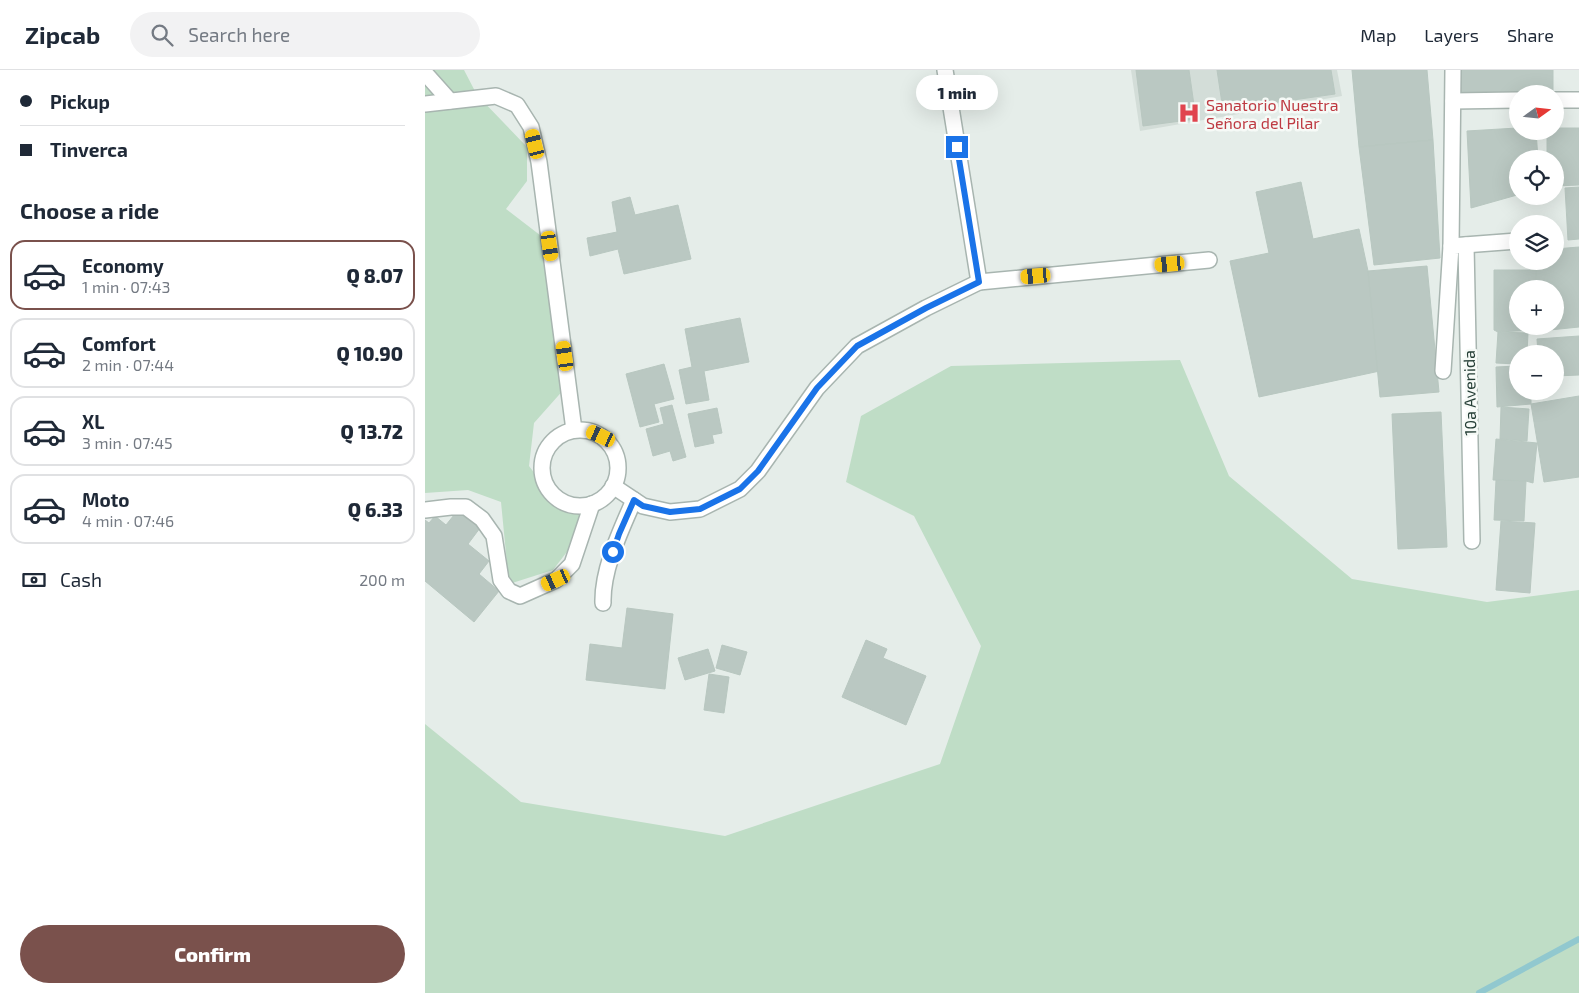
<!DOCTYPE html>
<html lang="en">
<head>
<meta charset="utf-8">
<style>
	body { margin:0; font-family:"Exo 2",sans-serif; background:#f2f2f3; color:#1f2937; height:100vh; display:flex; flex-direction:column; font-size:19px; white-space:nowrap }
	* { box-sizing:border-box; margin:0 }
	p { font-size:16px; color:#747a83 }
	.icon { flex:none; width:28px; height:28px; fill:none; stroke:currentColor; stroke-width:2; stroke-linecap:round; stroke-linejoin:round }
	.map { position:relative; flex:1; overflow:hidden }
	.sheet { display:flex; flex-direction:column; background:#fff; width:425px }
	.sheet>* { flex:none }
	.hud { display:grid; align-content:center; height:110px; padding:0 20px; background:#fff }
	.needle { width:32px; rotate:75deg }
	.tools { position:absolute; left:1084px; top:15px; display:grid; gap:10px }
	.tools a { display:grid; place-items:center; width:55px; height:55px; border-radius:50%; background:#fff; box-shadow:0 5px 20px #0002; font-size:25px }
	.end { position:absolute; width:22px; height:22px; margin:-11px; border:6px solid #1a73e8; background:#fff; box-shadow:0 0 0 2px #fff }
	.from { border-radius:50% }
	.bubble { position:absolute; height:35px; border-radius:18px; background:#fff; box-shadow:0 5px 20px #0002; font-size:16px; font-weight:800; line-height:35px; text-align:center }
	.car { position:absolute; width:15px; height:30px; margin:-15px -8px; border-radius:6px; box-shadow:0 0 4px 1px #0007; background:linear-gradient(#f5c518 24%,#345 0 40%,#f5c518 0 76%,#345 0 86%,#f5c518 0) }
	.hud b { display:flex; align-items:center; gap:18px; height:48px; font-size:19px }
	.hud b+b { border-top:1px solid #e0e1e3 }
	.hud i { width:12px; height:12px; background:#1f2937 }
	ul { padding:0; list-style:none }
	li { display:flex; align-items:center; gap:15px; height:70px; margin:0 10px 8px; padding:0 10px; border:2px solid #e0e1e3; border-radius:15px }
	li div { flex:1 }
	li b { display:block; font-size:19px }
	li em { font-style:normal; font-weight:800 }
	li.on { border-color:#7a514c }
	li>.icon { width:45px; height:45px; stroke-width:1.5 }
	h2 { padding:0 20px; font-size:22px; line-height:60px }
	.pay { display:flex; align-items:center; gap:12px; height:55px; padding:0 20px; font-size:19px }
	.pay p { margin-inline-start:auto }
	.action { display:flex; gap:10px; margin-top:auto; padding:10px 20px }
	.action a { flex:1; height:58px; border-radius:30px; background:#7a514c; color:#fff; font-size:20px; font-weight:800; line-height:58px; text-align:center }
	header { display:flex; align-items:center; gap:30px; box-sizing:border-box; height:70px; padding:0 25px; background:#fff; border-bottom:1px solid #e0e1e3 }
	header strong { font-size:24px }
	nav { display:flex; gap:28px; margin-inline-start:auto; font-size:18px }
	.search { width:350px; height:45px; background:#f2f2f3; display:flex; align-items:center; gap:12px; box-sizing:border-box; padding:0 18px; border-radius:28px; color:#747a83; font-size:19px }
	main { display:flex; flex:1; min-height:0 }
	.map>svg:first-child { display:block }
	.built { fill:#d3ddd8 }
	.green { fill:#bfddc6 }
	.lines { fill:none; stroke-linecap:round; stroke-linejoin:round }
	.stream { stroke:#91c8cf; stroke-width:6 }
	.building { fill:#bac8c2; stroke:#b8c7c0 }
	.minor-casing { stroke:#a8b5b0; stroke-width:18 }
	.minor { stroke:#fff; stroke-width:15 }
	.route { stroke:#1a73e8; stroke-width:6 }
	.labels { text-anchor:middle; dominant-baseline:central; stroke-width:5; stroke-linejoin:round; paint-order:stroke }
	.health-label { font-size:16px; fill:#be3a42; stroke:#f6faf7; text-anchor:start }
	.street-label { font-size:16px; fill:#253e36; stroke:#f6faf7 }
</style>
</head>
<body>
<header>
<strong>Zipcab</strong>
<div class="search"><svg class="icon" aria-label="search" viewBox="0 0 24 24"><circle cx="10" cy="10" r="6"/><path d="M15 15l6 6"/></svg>Search here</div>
<nav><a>Map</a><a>Layers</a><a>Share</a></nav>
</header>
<main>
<section class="sheet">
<div class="hud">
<b><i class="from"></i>Pickup</b>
<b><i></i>Tinverca</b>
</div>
<h2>Choose a ride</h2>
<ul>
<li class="on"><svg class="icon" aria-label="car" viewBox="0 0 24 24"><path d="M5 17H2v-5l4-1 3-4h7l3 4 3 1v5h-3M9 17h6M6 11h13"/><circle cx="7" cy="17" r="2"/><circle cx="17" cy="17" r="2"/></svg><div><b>Economy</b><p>1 min · 07:43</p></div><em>Q 8.07</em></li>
<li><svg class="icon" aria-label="car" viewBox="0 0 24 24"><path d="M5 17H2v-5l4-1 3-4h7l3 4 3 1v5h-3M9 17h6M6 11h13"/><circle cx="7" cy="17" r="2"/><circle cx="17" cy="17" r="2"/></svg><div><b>Comfort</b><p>2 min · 07:44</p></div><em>Q 10.90</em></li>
<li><svg class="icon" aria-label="car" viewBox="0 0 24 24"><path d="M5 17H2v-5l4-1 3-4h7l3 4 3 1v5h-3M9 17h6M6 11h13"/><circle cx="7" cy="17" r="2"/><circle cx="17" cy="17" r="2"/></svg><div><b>XL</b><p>3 min · 07:45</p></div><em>Q 13.72</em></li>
<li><svg class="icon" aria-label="car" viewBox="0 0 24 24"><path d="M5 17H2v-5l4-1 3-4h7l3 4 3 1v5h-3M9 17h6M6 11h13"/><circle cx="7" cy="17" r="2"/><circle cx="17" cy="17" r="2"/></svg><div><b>Moto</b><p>4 min · 07:46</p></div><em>Q 6.33</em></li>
</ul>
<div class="pay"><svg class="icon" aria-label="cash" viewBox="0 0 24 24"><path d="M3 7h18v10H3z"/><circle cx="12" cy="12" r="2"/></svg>Cash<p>200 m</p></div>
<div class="action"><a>Confirm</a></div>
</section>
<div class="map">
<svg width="1154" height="923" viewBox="0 0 1154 923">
	<rect width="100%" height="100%" fill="#e5ede9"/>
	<polygon class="built" points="706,0 912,0 917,26 715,61"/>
	<g class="green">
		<polygon points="0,0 39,0 52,25 102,77 102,111 81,139 124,172 141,317 109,353 104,396 127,426 161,437 151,470 128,500 84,514 76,432 43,420 0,423"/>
		<polygon points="755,290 804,406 927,509 1062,532 1154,520 1154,923 0,923 0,654 96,732 300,766 515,694 556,576 489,446 421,412 436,346 526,296"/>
	</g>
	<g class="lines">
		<polyline class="stream" points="1054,923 1154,869"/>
	</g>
	<g class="building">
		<polygon points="711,0 764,0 771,49 718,56"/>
		<polygon points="792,0 906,0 910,24 798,40"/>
		<polygon points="927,0 1002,0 1008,70 934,77"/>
		<polygon points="1035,0 1128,0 1128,23 1035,24"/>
		<polygon points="1092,58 1092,61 1111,61 1113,89 1092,89 1092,125 1046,138 1042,61"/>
		<polygon points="1130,58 1154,58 1154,115 1130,116 1130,89 1122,89 1122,61 1130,61"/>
		<polygon points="1008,70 1015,188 949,195 934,77"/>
		<polygon points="876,112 888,169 934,159 964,299 834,327 805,191 844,183 831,122"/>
		<polygon points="1154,117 1154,169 1143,170 1140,118"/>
		<polygon points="205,127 210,145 253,135 266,189 199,204 193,179 165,186 162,168 192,162 187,132"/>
		<polygon points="1154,177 1154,257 1115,261 1115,256 1130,256 1130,219 1112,219 1110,191 1130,191 1130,179"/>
		<polygon points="1002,196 1014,322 955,327 943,201"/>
		<polygon points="1069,200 1111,200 1111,219 1092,219 1092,256 1111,256 1111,260 1073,262 1069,260"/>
		<polygon points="315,248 324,292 279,301 284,330 261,334 254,300 267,297 260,259"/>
		<polygon points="1073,262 1103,263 1102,284 1092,284 1092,294 1071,293"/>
		<polygon points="1154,266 1154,305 1130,306 1130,284 1113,284 1112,269"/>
		<polygon points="239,294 249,329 229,334 234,352 215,357 201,304"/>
		<polygon points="1092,296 1092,321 1106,321 1106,334 1072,337 1071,297"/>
		<polygon points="1154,326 1154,407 1119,412 1106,334"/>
		<polygon points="247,335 261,387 248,391 245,381 228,386 221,359 239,354 235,338"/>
		<polygon points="1076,337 1104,339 1102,371 1075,369"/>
		<polygon points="292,338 297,363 287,365 289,373 270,377 263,344"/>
		<polygon points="1016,342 1022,477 973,479 967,344"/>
		<polygon points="1071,369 1112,373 1108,413 1101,411 1068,410"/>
		<polygon points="1071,410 1101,411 1099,451 1069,450"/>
		<polygon points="33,440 55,458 43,474 64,491 54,504 74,521 49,552 0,511 0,450 4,453 10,446 21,455"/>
		<polygon points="1076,451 1110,453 1105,523 1071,520"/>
		<polygon points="202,538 248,544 240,619 161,610 165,574 197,578"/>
		<polygon points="441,570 462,579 458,588 501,606 481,655 417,627"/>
		<polygon points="297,575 322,582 315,605 291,598"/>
		<polygon points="283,579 290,601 260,610 253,588"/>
		<polygon points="284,604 304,607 299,643 279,640"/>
	</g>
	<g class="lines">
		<g class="minor-casing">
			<g id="minor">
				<polyline points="520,0 554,212"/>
				<polyline points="0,3 25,31"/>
				<polyline points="1130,30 1154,30"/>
				<polyline points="1028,31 1092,30"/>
				<polyline points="0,34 71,26 92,35 106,57 114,92 149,360"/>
				<polyline points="1041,175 1047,471"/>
				<polyline points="1026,176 1028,0"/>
				<polyline points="1018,301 1026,176 1092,171"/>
				<circle cx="155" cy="398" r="38"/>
				<polyline points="188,416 218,436 245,442 275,439 315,419 333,401 392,318 432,276 501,238 554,212 784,190"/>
				<polyline points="0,440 26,437 41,437 57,449 69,466 76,510 84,521 95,526 131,510 147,494 167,434"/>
				<path d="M178,533C177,499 196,460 209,430"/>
			</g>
		</g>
		<use href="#minor" class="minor"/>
	</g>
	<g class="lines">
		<polyline class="route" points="188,482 194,464 209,430 218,436 245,442 275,439 315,419 333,401 392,318 432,276 501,238 554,212 532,77"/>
	</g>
	<defs>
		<g id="hospital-bare" transform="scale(1.725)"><path d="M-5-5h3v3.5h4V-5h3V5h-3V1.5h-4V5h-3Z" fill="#e0444e" stroke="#f6faf7" stroke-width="2.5" paint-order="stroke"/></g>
	</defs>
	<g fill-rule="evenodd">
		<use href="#hospital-bare" x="764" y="43"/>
	</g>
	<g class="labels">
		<g class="health-label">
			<text x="781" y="34">Sanatorio Nuestra<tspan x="781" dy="18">Señora del Pilar</tspan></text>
		</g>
		<g class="street-label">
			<text transform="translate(1044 323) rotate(-91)">10a Avenida</text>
		</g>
	</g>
</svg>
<div class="tools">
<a><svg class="needle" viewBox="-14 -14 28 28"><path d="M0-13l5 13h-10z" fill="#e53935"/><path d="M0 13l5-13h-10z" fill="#747a83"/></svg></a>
<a><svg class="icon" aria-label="locate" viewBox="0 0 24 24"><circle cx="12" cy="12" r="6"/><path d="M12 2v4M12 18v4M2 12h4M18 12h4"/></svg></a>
<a><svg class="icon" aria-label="layers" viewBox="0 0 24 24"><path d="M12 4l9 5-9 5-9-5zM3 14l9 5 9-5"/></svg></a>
<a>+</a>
<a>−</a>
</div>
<i class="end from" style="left:188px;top:482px"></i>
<i class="end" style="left:532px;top:77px"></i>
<div class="bubble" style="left:491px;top:5px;width:82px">1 min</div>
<i class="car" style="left:110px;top:74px;rotate:346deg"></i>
<i class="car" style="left:125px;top:176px;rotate:172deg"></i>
<i class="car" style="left:745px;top:194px;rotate:265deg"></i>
<i class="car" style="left:611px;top:206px;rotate:265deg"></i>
<i class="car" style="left:140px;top:286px;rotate:352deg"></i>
<i class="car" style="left:176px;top:366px;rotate:295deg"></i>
<i class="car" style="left:131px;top:510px;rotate:246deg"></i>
</div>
</main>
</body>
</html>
